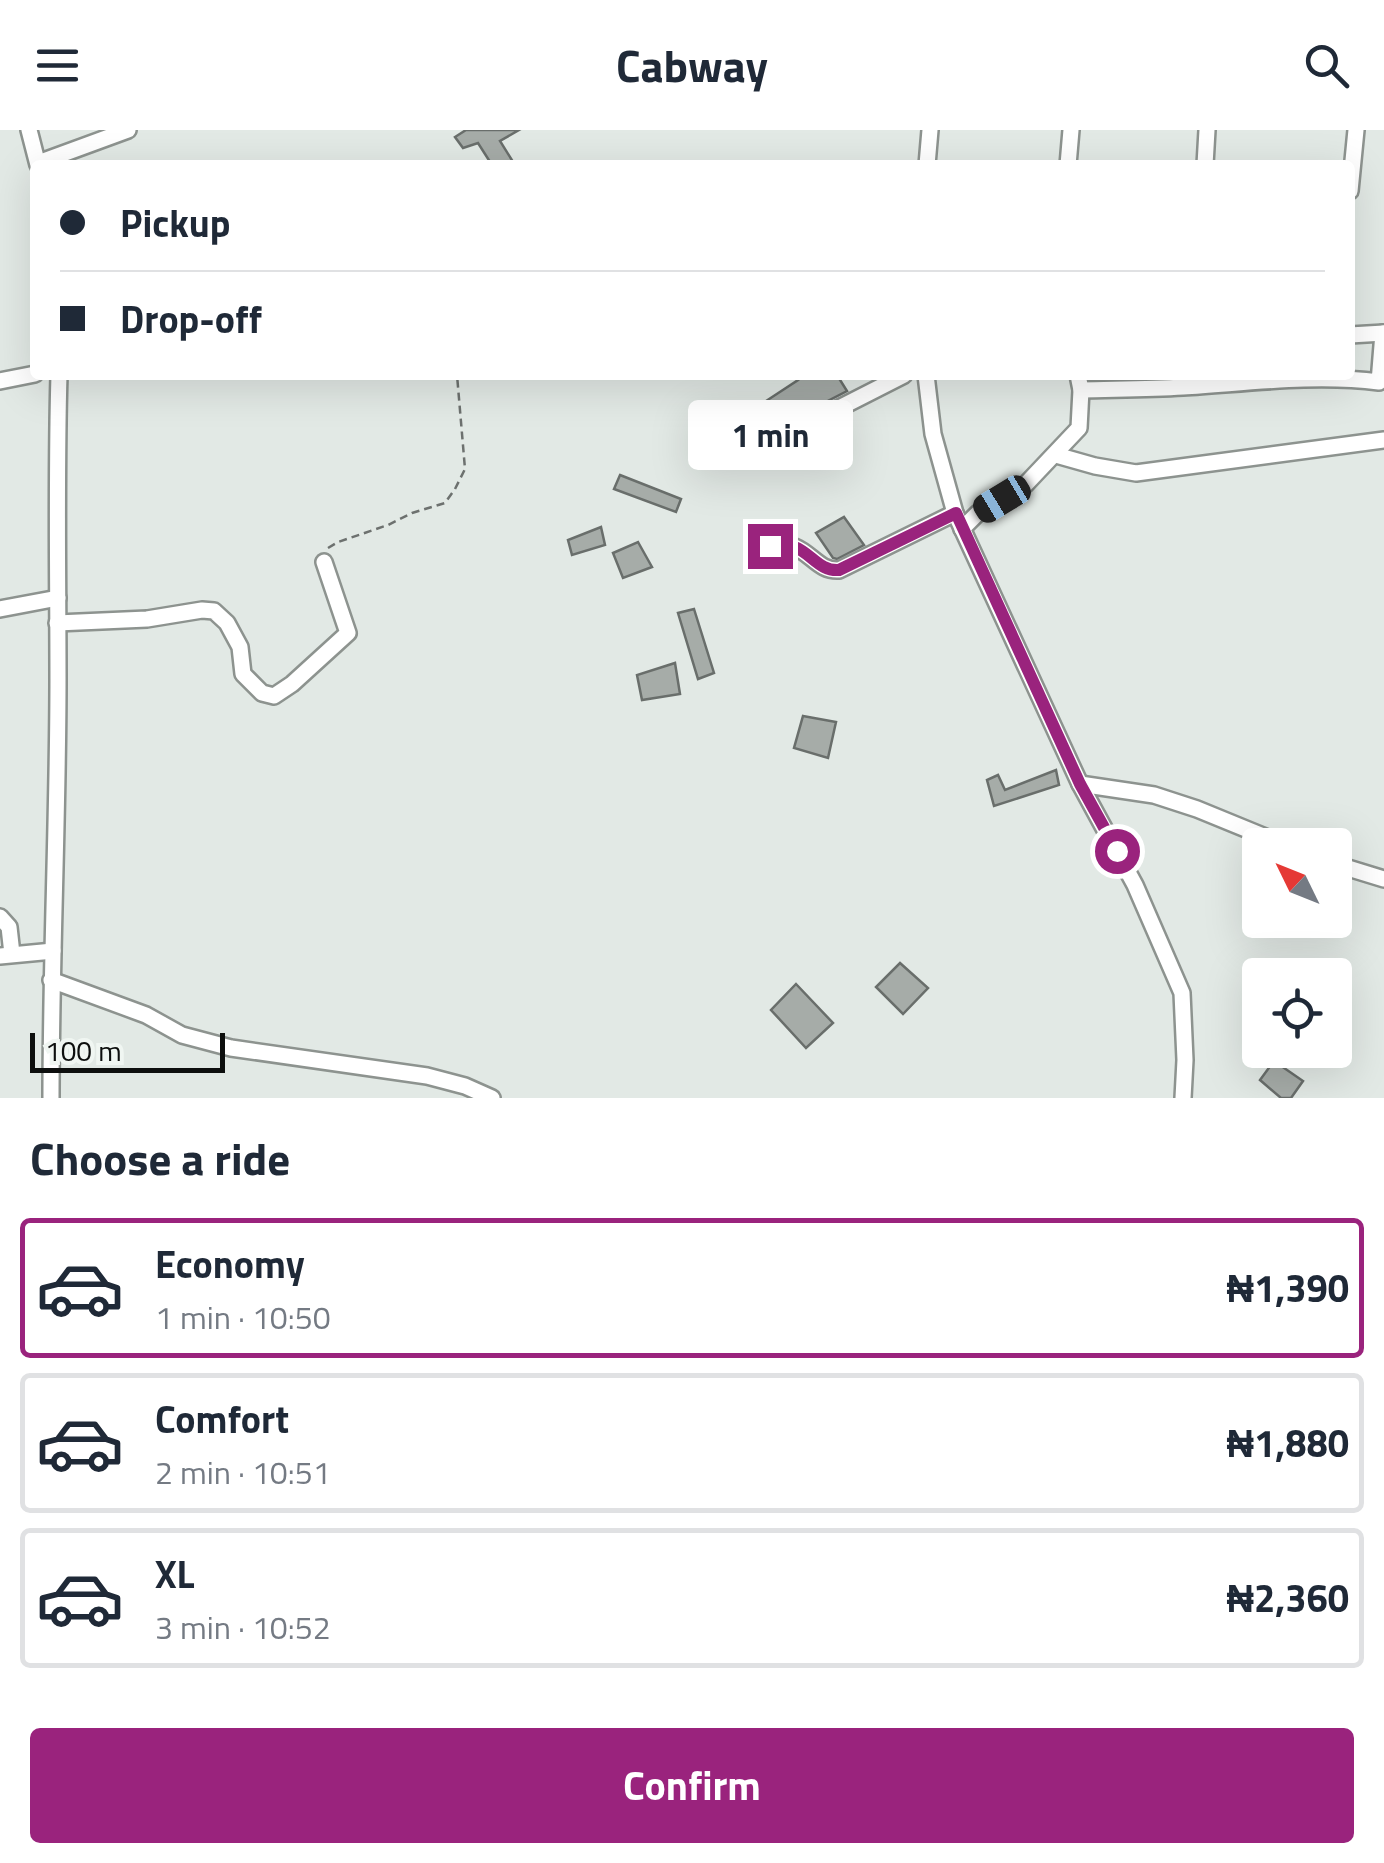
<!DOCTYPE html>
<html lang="en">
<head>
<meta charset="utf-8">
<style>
	body { margin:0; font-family:"Titillium Web",sans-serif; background:#f6f6f7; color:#1f2937; height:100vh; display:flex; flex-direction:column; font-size:38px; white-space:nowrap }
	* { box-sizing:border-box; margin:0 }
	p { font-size:32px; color:#747a83 }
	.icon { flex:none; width:55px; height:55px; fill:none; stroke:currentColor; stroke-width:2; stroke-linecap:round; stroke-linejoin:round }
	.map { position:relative; height:968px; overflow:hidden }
	.details { display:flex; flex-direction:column; background:#fff; flex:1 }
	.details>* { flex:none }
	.top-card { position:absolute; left:30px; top:30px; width:1325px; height:220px; border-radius:10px; box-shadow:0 10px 40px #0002; display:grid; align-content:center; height:220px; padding:0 30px; background:#fff }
	.needle { width:65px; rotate:313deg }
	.controls { position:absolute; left:1242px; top:698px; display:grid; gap:20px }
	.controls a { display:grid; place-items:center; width:110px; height:110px; border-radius:10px; background:#fff; box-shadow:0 10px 40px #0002; font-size:50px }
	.scale { position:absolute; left:30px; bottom:25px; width:195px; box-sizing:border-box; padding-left:10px; border:5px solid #0d0f0e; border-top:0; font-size:28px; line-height:35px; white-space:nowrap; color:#0d0f0e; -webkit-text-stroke:8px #f0f6f2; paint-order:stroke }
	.end { position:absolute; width:45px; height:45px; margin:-22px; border:12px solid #9a237d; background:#fff; box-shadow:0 0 0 5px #fff }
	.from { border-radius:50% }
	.bubble { position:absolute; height:70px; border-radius:10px; background:#fff; box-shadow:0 10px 40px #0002; font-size:32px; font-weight:700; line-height:70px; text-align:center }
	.car { position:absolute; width:30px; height:60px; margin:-30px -15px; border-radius:12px; box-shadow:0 0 8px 2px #0007; background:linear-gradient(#222 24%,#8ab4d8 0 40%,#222 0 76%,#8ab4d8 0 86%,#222 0) }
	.top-card b { display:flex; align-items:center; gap:35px; height:95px; font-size:38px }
	.top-card b+b { border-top:2px solid #e0e1e3 }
	.top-card i { width:25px; height:25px; background:#1f2937 }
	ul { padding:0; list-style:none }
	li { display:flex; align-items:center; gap:30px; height:140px; margin:0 20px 15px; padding:0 10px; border:5px solid #e0e1e3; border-radius:10px }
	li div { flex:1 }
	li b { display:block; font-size:38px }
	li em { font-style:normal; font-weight:700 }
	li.on { border-color:#9a237d }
	li>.icon { width:90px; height:90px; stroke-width:1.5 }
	h2 { padding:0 30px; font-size:45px; line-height:120px }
	.action { display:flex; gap:20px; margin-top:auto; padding:20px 30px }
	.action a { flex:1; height:115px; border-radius:10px; background:#9a237d; color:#fff; font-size:40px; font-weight:700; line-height:115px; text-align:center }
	header { display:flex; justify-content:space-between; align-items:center; height:130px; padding:0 30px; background:#fff; font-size:45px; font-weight:700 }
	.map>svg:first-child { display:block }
	.building { fill:#a6aca8; stroke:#696e6b; stroke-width:2.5 }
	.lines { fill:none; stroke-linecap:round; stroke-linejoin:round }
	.minor-casing { stroke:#8d938f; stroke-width:20 }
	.path { stroke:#6d716f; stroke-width:2.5; stroke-dasharray:8 5; stroke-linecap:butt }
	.minor { stroke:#fff; stroke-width:15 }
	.route { stroke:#9a237d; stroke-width:12 }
</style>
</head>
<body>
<header><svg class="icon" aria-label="menu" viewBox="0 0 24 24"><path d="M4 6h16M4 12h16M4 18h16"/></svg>Cabway<svg class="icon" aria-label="search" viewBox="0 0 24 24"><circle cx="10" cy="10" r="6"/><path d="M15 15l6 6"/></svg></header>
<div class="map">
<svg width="1384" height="968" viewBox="0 0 1384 968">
	<rect width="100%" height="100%" fill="#e2e9e5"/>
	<g class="building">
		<polygon points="466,0 519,0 500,11 515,35 492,35 478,13 463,18 455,7"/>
		<polygon points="795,245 837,245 847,261 789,291 783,298 766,271 798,250"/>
		<polygon points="620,345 681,369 676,382 614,359"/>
		<polygon points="844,387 864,415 837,429 833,428 816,403"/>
		<polygon points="601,397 605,415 572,425 568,410"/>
		<polygon points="638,412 652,437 623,448 613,423"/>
		<polygon points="694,479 714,543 698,549 678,483"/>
		<polygon points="675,533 680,564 642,570 637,545"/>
		<polygon points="803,586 836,592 828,628 794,618"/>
		<polygon points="1056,640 1059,655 994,676 987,650 998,645 1005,660"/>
		<polygon points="900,833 928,858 903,884 876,857"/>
		<polygon points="796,854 833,893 806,918 771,880"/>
		<polygon points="1274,931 1303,951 1291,968 1281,968 1260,950"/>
	</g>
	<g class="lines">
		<g class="minor-casing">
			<g id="minor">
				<polyline points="29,0 38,35"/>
				<polyline points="38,33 128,0"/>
				<polyline points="927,35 930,0"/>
				<polyline points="1068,35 1071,0"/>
				<polyline points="1205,35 1207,0"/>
				<polyline points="1350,61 1356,0"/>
				<polyline points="1350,205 1384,203"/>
				<polyline points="926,245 933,304 955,383 1080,654 1135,755 1182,863 1185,930 1183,968"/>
				<polyline points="0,251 35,244"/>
				<path d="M1081,260C1115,259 1149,259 1183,257C1249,253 1314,244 1379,252L1383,203"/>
				<polyline points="794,301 904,245"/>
				<polyline points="1056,325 1095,336 1136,343 1384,310"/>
				<polyline points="962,399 978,383 1026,354 1079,298 1081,260 1078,245"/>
				<path d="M770,416C807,407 812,442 839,440L955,383"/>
				<polyline points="0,479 58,468"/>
				<polyline points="57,493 147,489 202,480 214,481 227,493 240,517 243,544 262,563 274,566 292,554 348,503 324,432"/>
				<polyline points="1080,654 1154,665 1197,679 1285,715"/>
				<polyline points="1335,734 1384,749"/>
				<polyline points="0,787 9,797 12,824"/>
				<polyline points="0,826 53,821"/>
				<polyline points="51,850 146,885 182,905 231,918 427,946 465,956 492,968"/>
				<path d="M51,968C51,828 58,689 58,549C58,448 56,347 59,245"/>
			</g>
		</g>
		<polyline class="path" points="328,418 338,412 388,395 412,383 445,373 455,359 465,339 457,245"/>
		<use href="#minor" class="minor"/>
	</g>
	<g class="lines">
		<path class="route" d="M770,416C807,407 812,442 839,440L956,383L1080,654L1117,721"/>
	</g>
</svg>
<div class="controls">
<a><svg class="needle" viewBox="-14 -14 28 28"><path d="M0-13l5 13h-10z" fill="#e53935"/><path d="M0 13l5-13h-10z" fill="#747a83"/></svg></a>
<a><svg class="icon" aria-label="locate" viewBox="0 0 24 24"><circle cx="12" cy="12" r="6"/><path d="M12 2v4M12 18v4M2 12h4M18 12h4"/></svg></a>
</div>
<div class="scale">100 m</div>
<i class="end from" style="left:1117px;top:721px"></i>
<i class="end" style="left:770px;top:416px"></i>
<div class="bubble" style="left:688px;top:270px;width:165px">1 min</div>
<i class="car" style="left:1002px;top:369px;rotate:239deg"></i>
<div class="top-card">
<b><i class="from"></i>Pickup</b>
<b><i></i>Drop-off</b>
</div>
</div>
<section class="details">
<h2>Choose a ride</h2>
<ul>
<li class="on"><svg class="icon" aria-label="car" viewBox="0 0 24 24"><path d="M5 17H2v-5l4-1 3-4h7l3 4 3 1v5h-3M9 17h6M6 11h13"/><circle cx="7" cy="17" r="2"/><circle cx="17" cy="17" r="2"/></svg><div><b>Economy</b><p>1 min · 10:50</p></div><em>₦1,390</em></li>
<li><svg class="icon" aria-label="car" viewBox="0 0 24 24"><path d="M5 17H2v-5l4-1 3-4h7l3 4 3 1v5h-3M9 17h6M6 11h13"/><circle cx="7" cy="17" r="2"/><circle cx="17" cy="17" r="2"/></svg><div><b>Comfort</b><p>2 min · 10:51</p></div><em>₦1,880</em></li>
<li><svg class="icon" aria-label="car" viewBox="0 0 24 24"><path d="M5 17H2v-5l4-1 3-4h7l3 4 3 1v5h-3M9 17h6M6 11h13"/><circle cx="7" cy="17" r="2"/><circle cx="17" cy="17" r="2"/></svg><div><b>XL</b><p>3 min · 10:52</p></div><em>₦2,360</em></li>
</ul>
<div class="action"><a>Confirm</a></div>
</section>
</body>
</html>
